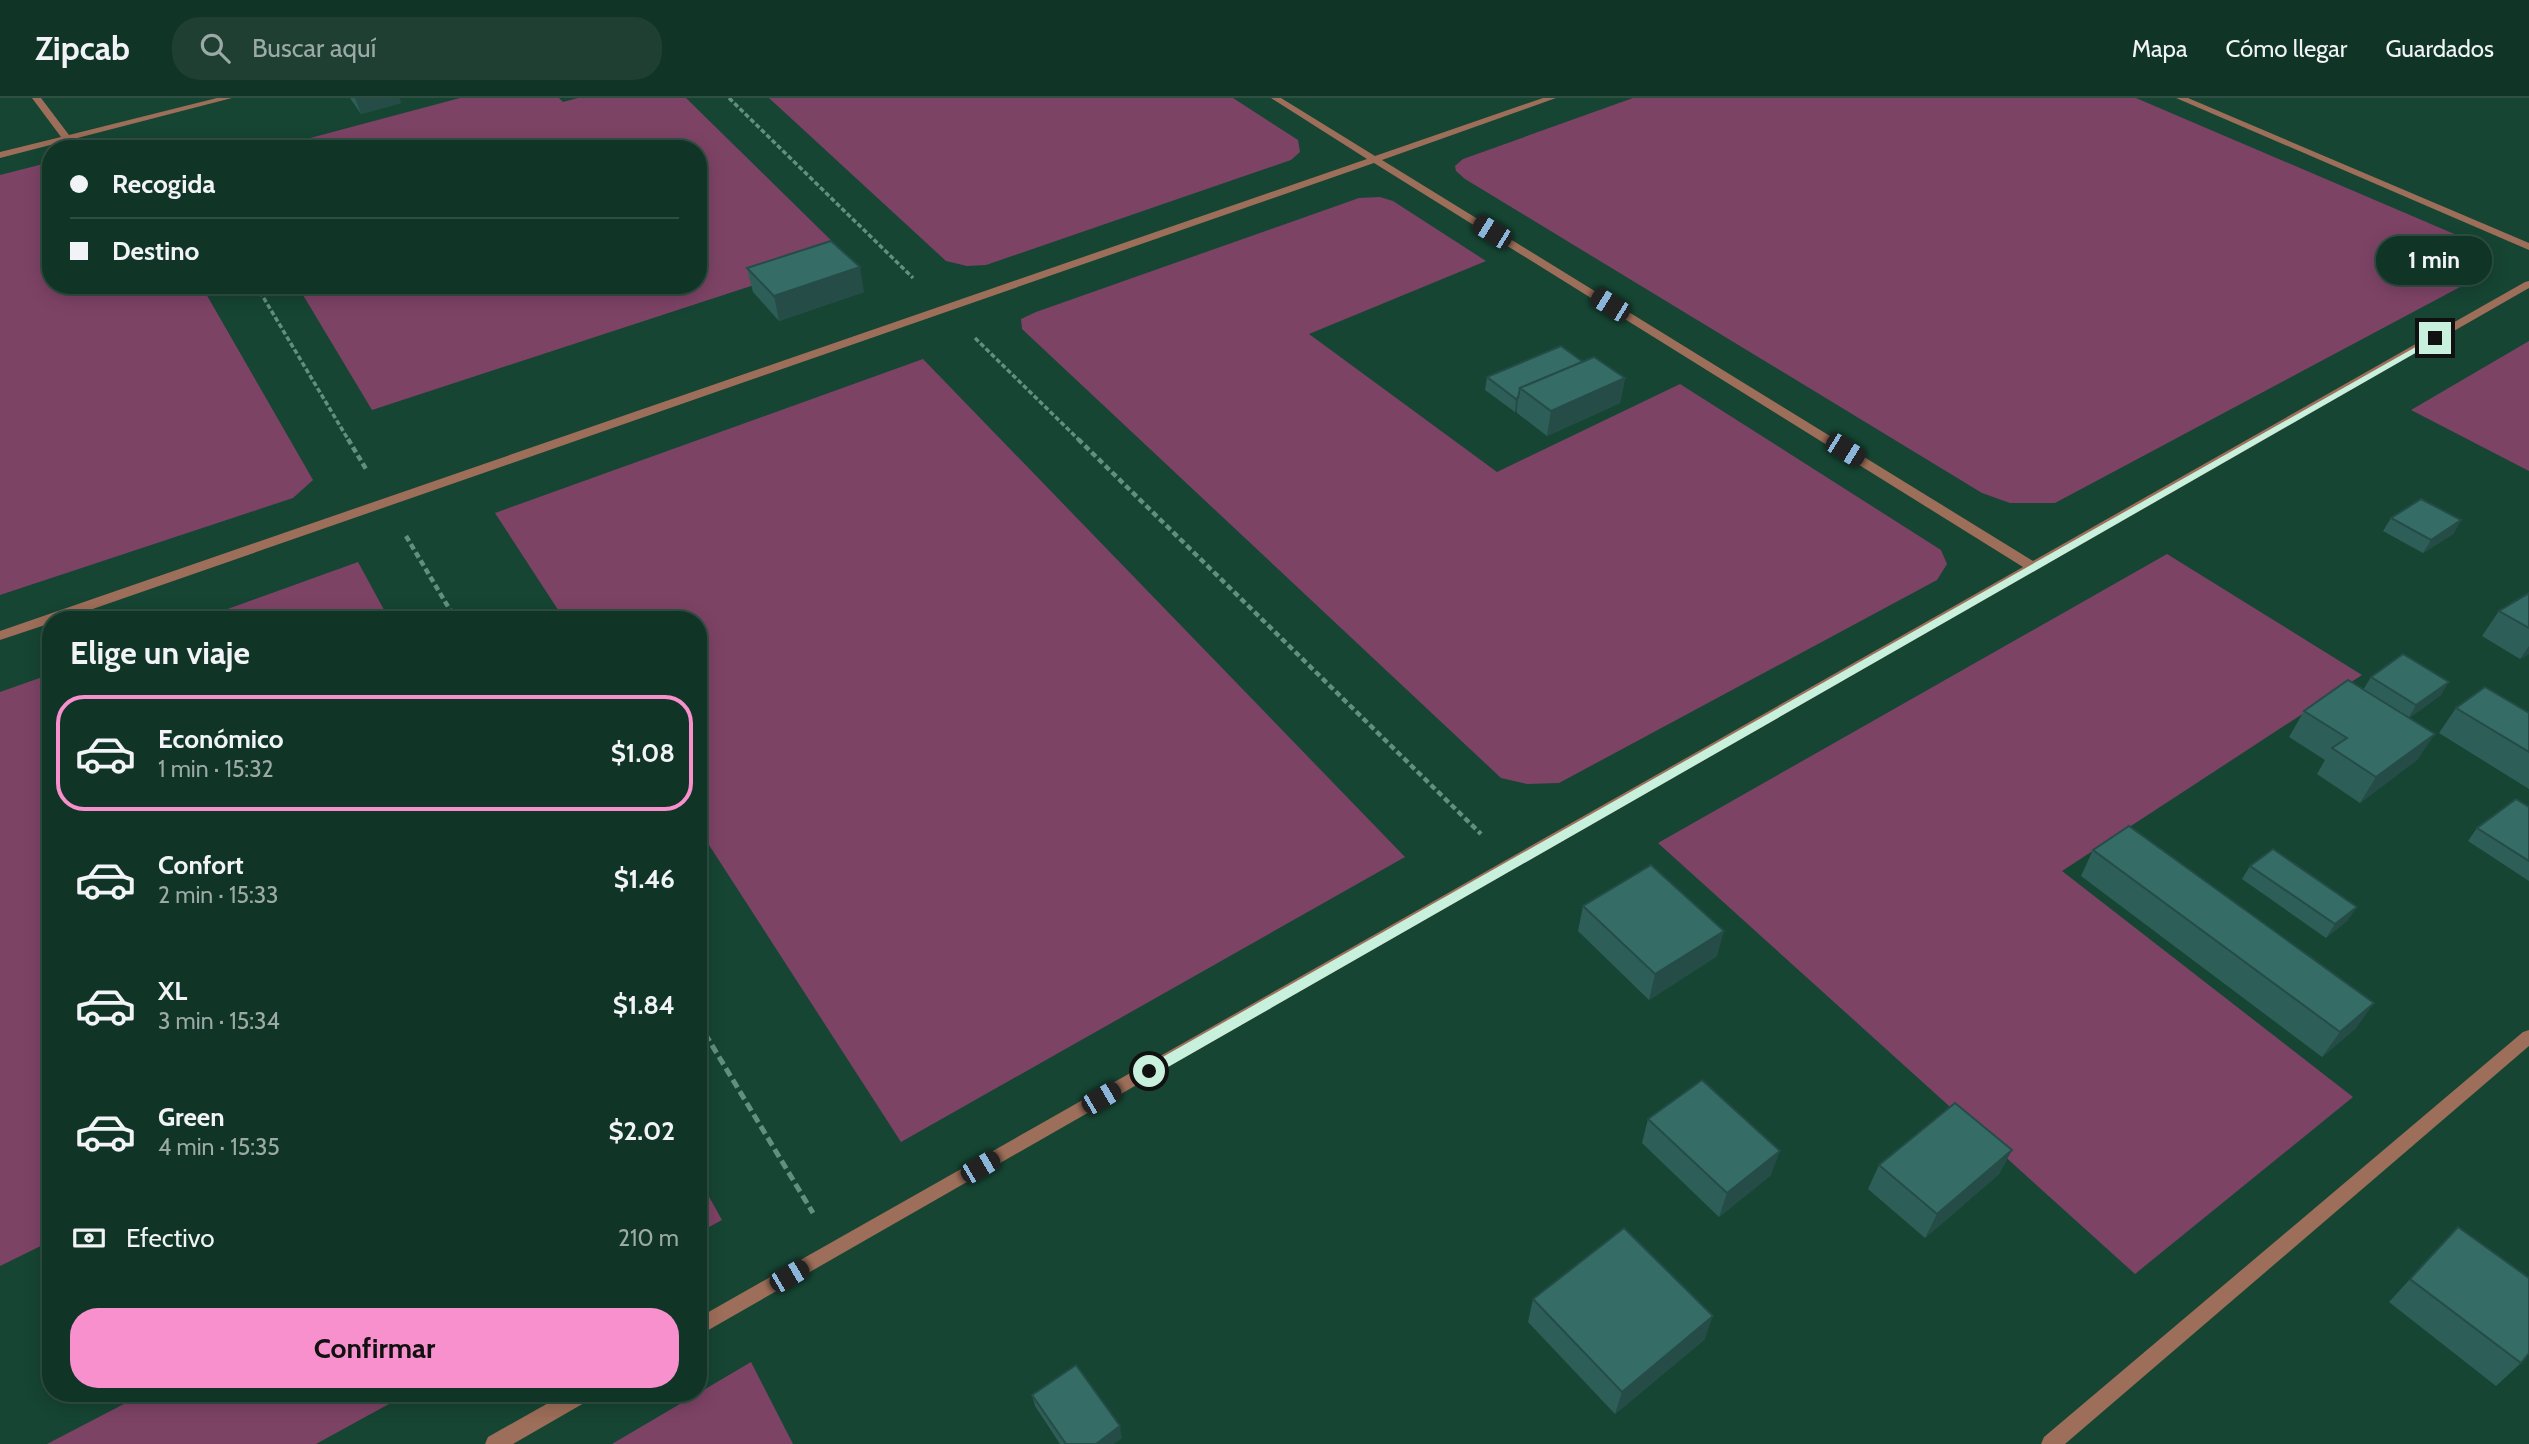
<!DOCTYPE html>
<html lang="es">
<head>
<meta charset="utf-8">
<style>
	body { margin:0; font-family:Cabin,sans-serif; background:#1e3f32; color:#f1f3f6; height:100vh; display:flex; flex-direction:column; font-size:26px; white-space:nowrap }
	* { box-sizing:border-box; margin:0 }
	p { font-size:23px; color:#9caaa7 }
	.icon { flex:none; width:38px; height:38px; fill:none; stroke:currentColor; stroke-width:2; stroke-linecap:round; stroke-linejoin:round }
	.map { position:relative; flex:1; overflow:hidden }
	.drawer { position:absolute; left:42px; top:513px; width:665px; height:791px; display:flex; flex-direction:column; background:#103426; border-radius:28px; box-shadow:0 4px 18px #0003,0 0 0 2px #304f43 }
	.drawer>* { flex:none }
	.top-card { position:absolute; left:42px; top:42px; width:665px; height:154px; border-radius:28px; box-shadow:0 4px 18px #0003,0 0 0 2px #304f43; display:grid; align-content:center; height:154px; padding:0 28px; background:#103426 }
	.end { position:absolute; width:32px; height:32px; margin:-16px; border:9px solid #c7f0dd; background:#111; box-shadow:0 0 0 4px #111 }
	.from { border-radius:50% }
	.bubble { position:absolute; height:49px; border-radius:24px; background:#103426; box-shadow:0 4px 18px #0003,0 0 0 2px #304f43; font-size:23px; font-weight:700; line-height:49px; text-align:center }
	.car { position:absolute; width:21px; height:42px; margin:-21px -10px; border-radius:9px; box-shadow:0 0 5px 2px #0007; background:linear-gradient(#222 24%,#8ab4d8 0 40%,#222 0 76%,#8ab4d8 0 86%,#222 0) }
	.top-card b { display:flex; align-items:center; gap:24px; height:66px; font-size:26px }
	.top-card b+b { border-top:2px solid #304f43 }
	.top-card i { width:18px; height:18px; background:#f1f3f6 }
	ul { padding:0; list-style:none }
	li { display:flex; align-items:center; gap:21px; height:116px; margin:0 14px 10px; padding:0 14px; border:4px solid transparent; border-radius:28px }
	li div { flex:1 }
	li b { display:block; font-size:26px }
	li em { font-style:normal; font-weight:700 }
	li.active { border-color:#f890cd }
	li>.icon { width:63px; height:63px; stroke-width:1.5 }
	h2 { padding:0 28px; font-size:32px; line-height:84px }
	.pay { display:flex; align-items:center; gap:18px; height:77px; padding:0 28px; font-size:26px }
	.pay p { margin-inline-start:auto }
	.button { display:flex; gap:14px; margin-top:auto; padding:14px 28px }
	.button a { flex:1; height:80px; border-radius:28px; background:#f890cd; color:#111; font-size:28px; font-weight:700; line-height:80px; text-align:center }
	header { display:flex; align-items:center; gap:42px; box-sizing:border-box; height:98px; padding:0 35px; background:#103426; border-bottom:2px solid #304f43 }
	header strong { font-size:33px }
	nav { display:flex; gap:38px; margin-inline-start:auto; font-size:24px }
	.search { width:490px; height:63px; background:#1e3f32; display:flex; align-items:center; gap:18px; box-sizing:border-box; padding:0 24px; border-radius:28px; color:#9caaa7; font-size:26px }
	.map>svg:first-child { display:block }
	.green { fill:#7d4365 }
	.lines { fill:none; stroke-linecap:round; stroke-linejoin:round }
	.path-far2 { stroke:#63907d; stroke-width:3.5; stroke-dasharray:5 2.5; stroke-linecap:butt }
	.path-far1 { stroke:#63907d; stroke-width:4.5; stroke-dasharray:6 3.5; stroke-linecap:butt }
	.path { stroke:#63907d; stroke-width:5; stroke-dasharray:9 4.5; stroke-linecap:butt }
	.minor { fill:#9d6e59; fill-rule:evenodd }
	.wall { fill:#2e5e58 }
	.shaded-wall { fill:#254c47 }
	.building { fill:#356d66; stroke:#254c47; stroke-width:2 }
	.route { fill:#c7f0dd }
</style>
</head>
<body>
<header>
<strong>Zipcab</strong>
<div class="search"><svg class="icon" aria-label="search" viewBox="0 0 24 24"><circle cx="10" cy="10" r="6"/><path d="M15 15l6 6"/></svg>Buscar aquí</div>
<nav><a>Mapa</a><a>Cómo llegar</a><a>Guardados</a></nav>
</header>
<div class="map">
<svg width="2529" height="1346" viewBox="0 0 2529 1346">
	<rect width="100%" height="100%" fill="#164533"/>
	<g class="green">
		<polygon points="460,0 559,0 563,4 578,0 686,0 846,157 372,312 297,187 698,187 698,51 269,51"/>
		<polygon points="769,0 1233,0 1298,42 1300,54 1291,62 986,167 967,168 946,163"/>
		<polygon points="1633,0 2136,0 2466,141 2488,154 2492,172 2055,405 2010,405 1982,395 1465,81 1456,73 1455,68 1463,61"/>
		<polygon points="51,64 51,187 201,187 313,382 293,400 0,497 0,77"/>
		<polygon points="1380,99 1393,103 1486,163 1309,236 1497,374 1680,286 1941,452 1947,466 1937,482 1559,685 1527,686 1501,680 1022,231 1021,221 1036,214 1359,100"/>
		<polygon points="2529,243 2529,373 2411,312"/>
		<polygon points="923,261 1405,759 901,1044 698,730 698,522 564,521 495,415"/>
		<polygon points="2167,456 2362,577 2062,773 2353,999 2135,1176 1658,745"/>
		<polygon points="358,464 389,521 200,521"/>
		<polygon points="51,576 51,1143 0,1168 0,594"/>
		<polygon points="698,1079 722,1122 698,1135"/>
		<polygon points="751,1264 793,1346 612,1346"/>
		<polygon points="145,1295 409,1295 316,1346 47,1346"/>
	</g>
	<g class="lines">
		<g class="path-far2">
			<polyline points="729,0 913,180"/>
			<polyline points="256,187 349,343"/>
			<polyline points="975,240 1080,343"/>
		</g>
		<g class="path-far1">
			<polyline points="348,341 366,371"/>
			<polyline points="1078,341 1481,736"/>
			<polyline points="406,438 456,522"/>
		</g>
		<polyline class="path" points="698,924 813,1115"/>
		<g class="minor">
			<polygon points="32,0 41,0 69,37 217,0 232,0 0,60 0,54 61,39"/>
			<polygon points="1271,0 1281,0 1375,58 1543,0 1556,0 1382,62 2033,463 2525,184 2529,183 2529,190 698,1238 698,1220 2023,469 1374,65 61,522 51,522 51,525 0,542 0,533 1367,61"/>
			<polygon points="2176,0 2188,0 2529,145 2529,152"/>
			<polygon points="2529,932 2529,948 2065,1346 2041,1346 2044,1339 2523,934"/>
			<polygon points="566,1295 593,1295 591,1301 513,1346 485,1346 488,1339"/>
		</g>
	</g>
	<g class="wall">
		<polygon points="350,0 399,0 401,5 361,16"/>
		<polygon points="747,170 864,194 779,223 753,194"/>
		<polygon points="1583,264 1625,280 1620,305 1547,338 1517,315 1517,313 1515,314 1485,292 1487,279"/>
		<polygon points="2391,420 2461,422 2453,436 2423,455 2383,433"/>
		<polygon points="2529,495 2529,556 2520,561 2482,538 2499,513"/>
		<polygon points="2371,579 2441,597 2409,620 2418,661 2360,705 2317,676 2325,662 2289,639 2304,613 2363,592"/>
		<polygon points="2456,610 2529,615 2529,691 2439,635"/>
		<polygon points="2529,709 2529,783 2468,743 2477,730"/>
		<polygon points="2093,752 2356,930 2322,959 2081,778"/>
		<polygon points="2250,768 2348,822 2326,840 2242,781"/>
		<polygon points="1583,808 1717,858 1649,902 1578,833"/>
		<polygon points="1648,1021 1771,1077 1719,1119 1642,1045"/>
		<polygon points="2012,1052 1999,1076 1925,1140 1868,1091 1879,1067"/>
		<polygon points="2458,1129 2521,1265 2496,1288 2389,1204"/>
		<polygon points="1533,1201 1705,1241 1615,1316 1528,1224"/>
		<polygon points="1032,1297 1122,1340 1113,1346 1060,1346 1035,1308"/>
	</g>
	<g class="shaded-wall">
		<polygon points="355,0 399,0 401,5 361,16"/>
		<polygon points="860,169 864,194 779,223 774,198"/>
		<polygon points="1625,280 1620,305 1547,338 1551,313"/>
		<polygon points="1518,300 1517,313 1515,314 1516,301"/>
		<polygon points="2461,422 2453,436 2423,455 2431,442"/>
		<polygon points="2529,548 2529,556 2520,561"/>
		<polygon points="2449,584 2441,597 2408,621 2416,607"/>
		<polygon points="2435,636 2418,661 2360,705 2376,679"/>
		<polygon points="2357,809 2348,822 2326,840 2335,826"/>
		<polygon points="1724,833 1717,858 1649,902 1655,876"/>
		<polygon points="2374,905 2356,930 2322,959 2340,934"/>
		<polygon points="2012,1052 1999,1076 1925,1140 1937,1116"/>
		<polygon points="1780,1053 1771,1077 1719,1119 1727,1095"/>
		<polygon points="1713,1218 1705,1241 1615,1316 1622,1294"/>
		<polygon points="1120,1328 1122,1340 1113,1346 1096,1346"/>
	</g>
	<g class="building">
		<polygon points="831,143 860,169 774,198 747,170"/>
		<polygon points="1561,248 1583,264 1520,290 1518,300 1516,301 1487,279"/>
		<polygon points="1594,259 1625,280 1551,313 1520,290"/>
		<polygon points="2421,401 2461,422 2431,442 2391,420"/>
		<polygon points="2529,495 2529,530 2499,513"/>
		<polygon points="2403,556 2449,584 2416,607 2371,579"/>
		<polygon points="2348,582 2435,636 2376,679 2332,650 2347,640 2304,613"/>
		<polygon points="2485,589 2529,615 2529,654 2456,610"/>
		<polygon points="2516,701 2529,709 2529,763 2477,730"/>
		<polygon points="2129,728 2374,905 2340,934 2093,752"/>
		<polygon points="2273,751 2357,809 2335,826 2250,768"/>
		<polygon points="1651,767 1724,833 1655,876 1583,808"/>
		<polygon points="1702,982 1780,1053 1727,1095 1648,1021"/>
		<polygon points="1955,1005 2012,1052 1937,1116 1879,1067"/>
		<polygon points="2458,1129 2529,1180 2529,1255 2521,1265 2410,1181"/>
		<polygon points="1624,1130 1713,1218 1622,1294 1533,1201"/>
		<polygon points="1076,1267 1120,1328 1096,1346 1066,1346 1032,1297"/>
	</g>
	<polygon class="route" points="2435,238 2439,240 2438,242 1154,977 1145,977 1145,969"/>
</svg>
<i class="end from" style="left:1149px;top:973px"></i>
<i class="end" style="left:2435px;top:240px"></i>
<div class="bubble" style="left:2376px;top:138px;width:116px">1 min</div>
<i class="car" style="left:1492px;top:134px;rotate:302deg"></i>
<i class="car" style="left:1610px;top:207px;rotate:302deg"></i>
<i class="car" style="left:1845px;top:352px;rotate:122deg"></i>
<i class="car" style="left:1101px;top:1000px;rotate:60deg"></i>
<i class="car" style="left:980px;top:1069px;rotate:60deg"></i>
<i class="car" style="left:789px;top:1178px;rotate:60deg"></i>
<div class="top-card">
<b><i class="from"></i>Recogida</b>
<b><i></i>Destino</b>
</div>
<section class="drawer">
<h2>Elige un viaje</h2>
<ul>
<li class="active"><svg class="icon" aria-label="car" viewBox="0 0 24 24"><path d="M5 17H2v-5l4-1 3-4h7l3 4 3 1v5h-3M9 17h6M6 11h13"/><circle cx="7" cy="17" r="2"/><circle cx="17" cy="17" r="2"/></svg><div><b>Económico</b><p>1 min · 15:32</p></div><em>$1.08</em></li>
<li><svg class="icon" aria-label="car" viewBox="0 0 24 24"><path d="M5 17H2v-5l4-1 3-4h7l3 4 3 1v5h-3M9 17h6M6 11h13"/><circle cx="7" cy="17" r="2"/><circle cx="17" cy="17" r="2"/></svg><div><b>Confort</b><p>2 min · 15:33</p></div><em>$1.46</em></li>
<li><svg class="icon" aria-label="car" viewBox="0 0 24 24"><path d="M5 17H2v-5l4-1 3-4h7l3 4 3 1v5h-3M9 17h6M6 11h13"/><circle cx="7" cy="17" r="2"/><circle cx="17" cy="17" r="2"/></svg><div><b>XL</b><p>3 min · 15:34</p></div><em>$1.84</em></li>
<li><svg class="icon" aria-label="car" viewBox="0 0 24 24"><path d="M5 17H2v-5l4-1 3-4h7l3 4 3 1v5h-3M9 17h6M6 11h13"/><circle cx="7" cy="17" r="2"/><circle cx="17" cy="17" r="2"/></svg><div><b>Green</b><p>4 min · 15:35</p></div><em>$2.02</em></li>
</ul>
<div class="pay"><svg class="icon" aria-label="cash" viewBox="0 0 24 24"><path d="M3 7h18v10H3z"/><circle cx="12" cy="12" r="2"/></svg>Efectivo<p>210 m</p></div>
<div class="button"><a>Confirmar</a></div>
</section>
</div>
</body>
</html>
